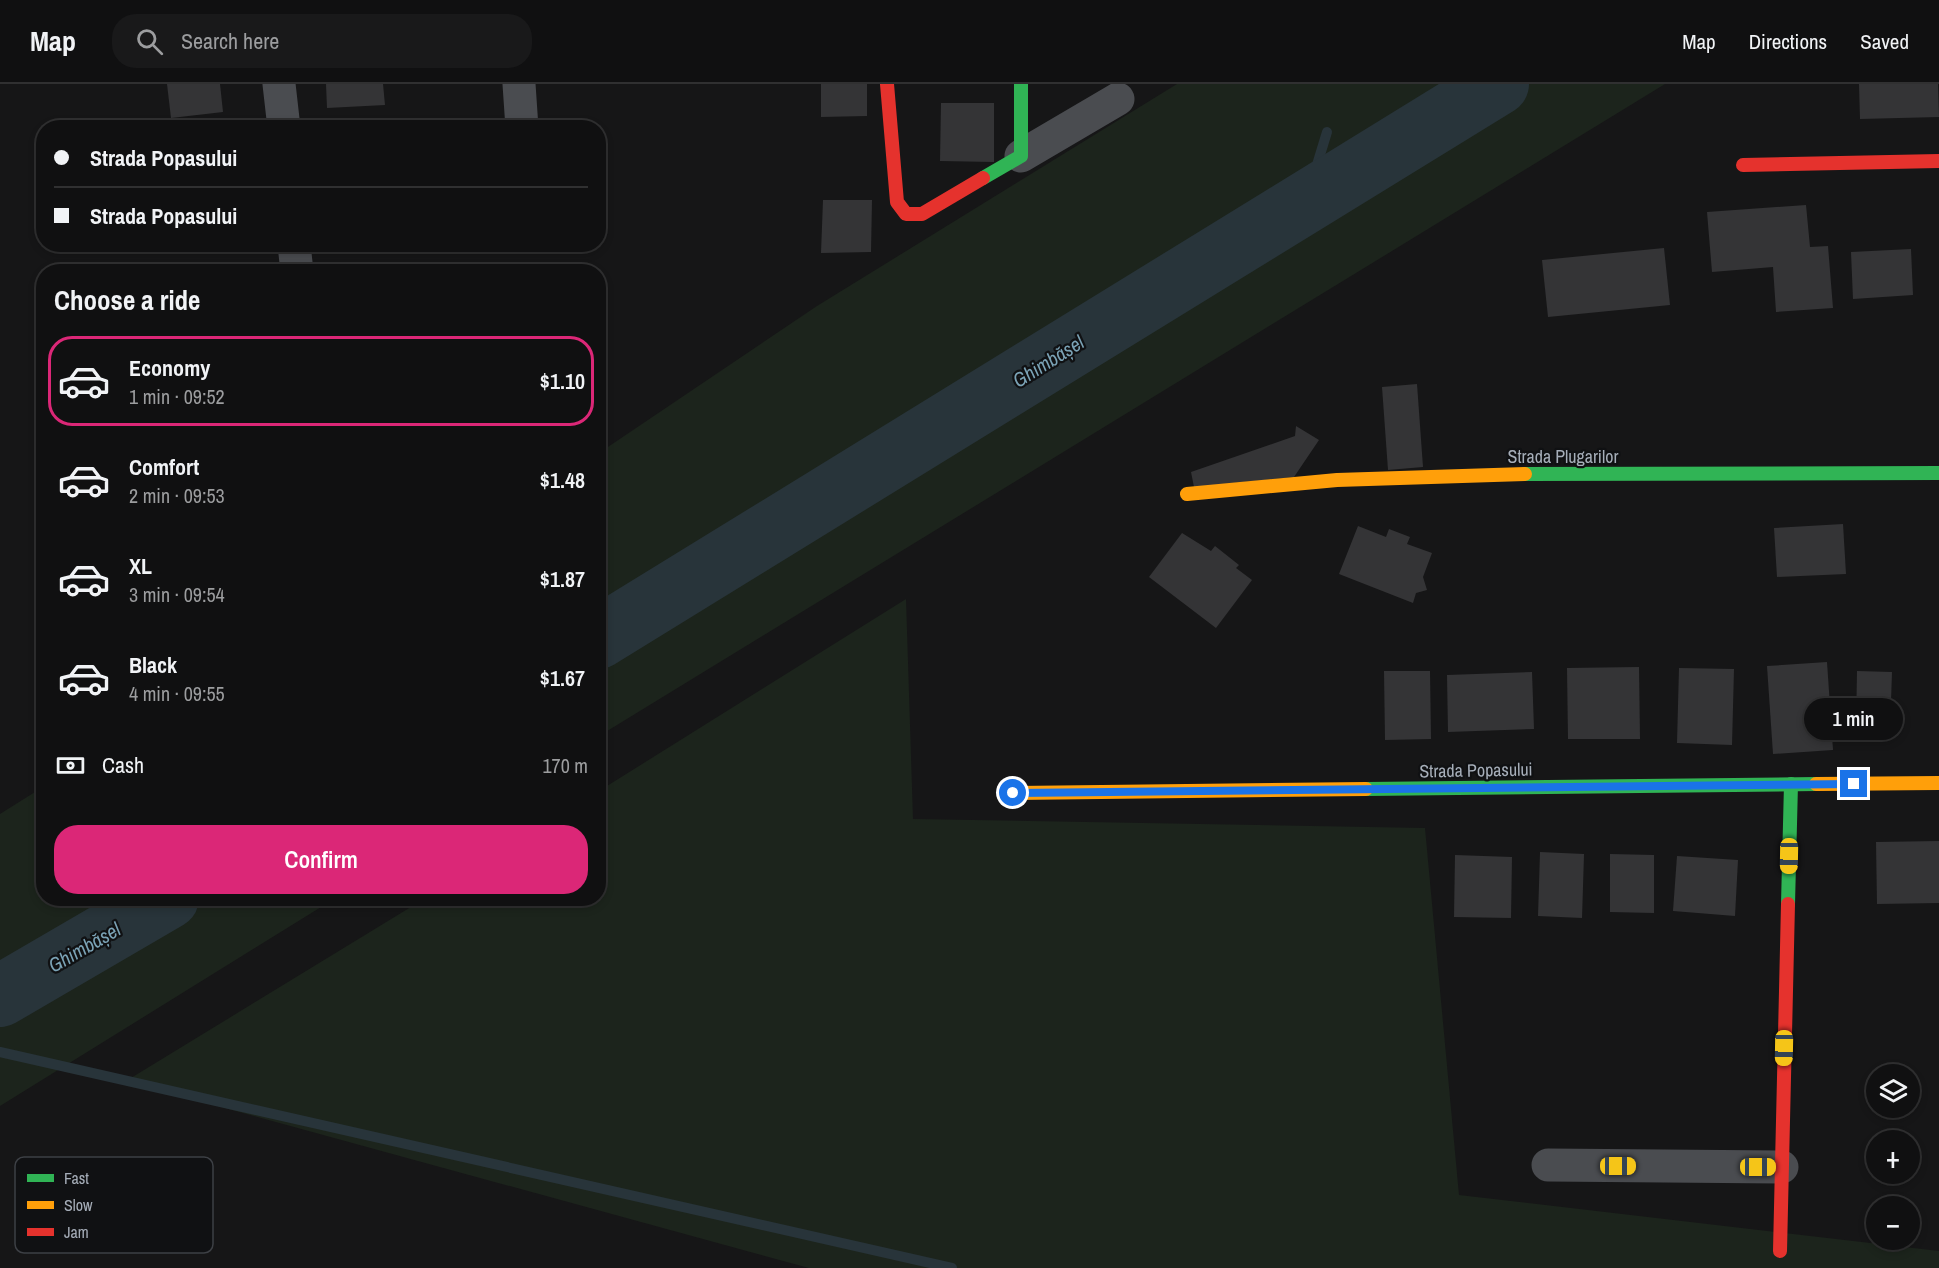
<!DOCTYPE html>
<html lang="en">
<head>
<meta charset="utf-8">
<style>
	body { margin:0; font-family:"Archivo Narrow",sans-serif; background:#19191a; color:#f1f3f6; height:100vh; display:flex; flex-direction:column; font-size:22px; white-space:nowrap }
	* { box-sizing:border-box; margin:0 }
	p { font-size:20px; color:#9c9d9f }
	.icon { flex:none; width:33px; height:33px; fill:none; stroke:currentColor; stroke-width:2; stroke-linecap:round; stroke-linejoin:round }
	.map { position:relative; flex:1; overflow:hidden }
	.panel { position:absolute; left:36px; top:180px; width:570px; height:642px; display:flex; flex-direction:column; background:#101011; border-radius:24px; box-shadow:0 3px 9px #0003,0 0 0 2px #303031 }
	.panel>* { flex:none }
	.hud { position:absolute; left:36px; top:36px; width:570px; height:132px; border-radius:24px; box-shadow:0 3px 9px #0003,0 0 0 2px #303031; display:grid; align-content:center; height:132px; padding:0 18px; background:#101011 }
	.tools { position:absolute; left:1866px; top:980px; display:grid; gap:12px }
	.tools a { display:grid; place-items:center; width:54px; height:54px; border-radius:50%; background:#101011; box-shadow:0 3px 9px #0003,0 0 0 2px #303031; font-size:30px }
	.end { position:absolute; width:27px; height:27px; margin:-14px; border:8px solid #1a73e8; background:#fff; box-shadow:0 0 0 3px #fff }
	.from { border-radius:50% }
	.bubble { position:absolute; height:42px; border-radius:21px; background:#101011; box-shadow:0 3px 9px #0003,0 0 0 2px #303031; font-size:20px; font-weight:600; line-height:42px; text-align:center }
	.car { position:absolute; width:18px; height:36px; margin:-18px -9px; border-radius:8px; box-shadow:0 0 4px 2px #0007; background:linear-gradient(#f5c518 24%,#345 0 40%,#f5c518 0 76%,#345 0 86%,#f5c518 0) }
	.hud b { display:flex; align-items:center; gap:21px; height:57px; font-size:22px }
	.hud b+b { border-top:2px solid #303031 }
	.hud i { width:15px; height:15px; background:#f1f3f6 }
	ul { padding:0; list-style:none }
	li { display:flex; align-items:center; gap:18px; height:90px; margin:0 12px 9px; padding:0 6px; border:3px solid transparent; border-radius:24px }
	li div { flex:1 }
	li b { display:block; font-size:22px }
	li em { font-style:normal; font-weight:600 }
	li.current { border-color:#db2777 }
	li>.icon { width:54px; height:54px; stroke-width:1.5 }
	h2 { padding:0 18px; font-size:27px; line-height:72px }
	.pay { display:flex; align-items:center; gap:15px; height:66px; padding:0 18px; font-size:22px }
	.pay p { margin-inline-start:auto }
	.cta { display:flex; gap:12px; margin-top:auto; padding:12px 18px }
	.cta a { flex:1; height:69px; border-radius:24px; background:#db2777; color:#fff; font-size:24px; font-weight:600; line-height:69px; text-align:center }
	header { display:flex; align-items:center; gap:36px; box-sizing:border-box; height:84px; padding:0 30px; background:#101011; border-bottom:2px solid #303031 }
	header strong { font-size:28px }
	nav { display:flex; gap:33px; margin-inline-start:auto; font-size:21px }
	.search { width:420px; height:54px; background:#19191a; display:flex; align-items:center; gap:15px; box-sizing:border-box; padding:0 21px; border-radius:24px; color:#9c9d9f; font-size:22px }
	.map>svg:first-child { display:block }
	.green { fill:#1c241c }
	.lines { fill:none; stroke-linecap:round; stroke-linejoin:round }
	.stream { stroke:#28343a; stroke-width:10 }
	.river { stroke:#28343a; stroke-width:62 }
	.building { fill:#343436 }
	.street { stroke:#4a4c50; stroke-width:33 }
	.fast { stroke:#30b455; stroke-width:14 }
	.slow { stroke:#ff9f0a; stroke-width:14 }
	.jam { stroke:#e5322d; stroke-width:14 }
	.route { stroke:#1a73e8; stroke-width:8 }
	.labels { text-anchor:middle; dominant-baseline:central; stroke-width:4.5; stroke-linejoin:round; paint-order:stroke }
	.street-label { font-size:18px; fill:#a6aeb9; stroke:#101113 }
	.water-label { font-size:20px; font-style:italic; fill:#7ba3b6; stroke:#101113 }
	.key { fill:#101113; stroke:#3d4045; stroke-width:1.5 }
	.key-label { font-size:16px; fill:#a6aeb9 }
</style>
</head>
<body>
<header>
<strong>Map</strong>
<div class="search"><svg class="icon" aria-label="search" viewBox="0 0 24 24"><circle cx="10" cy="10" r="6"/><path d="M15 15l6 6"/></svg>Search here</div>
<nav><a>Map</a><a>Directions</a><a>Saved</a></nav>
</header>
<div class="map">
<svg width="1939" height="1184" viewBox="0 0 1939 1184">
	<rect width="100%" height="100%" fill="#161617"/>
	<g class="green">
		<polygon points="1177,0 1665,0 599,652 599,369 817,222"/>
		<polygon points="906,515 913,735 1425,744 1459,1111 1939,1167 1939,1184 809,1184 126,997 424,815 598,814 599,707"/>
		<polygon points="43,703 44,814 334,815 0,1022 0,730"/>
	</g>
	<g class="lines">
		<g class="stream">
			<polyline points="1305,120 1327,48"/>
			<polyline points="0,968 952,1184"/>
		</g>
		<g class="river">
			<polyline points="598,554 1498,0"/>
			<polyline points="0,912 168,814"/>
		</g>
	</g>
	<g class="building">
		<polygon points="167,0 220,0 223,28 171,34"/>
		<polygon points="326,0 383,0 385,21 327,24"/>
		<polygon points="821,0 867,0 867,32 821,33"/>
		<polygon points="1859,0 1938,0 1939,33 1860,35"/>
		<polygon points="941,19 994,19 994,78 940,77"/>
		<polygon points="823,116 872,116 871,168 821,169"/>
		<polygon points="1806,121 1810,163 1828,162 1833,224 1776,228 1773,183 1712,188 1707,128"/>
		<polygon points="1664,164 1670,221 1548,233 1542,176"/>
		<polygon points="1911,165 1913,211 1853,215 1851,168"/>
		<polygon points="1417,300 1423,383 1388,386 1382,303"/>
		<polygon points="1296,342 1319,356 1294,393 1194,403 1191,388 1295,352"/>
		<polygon points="1843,440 1846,490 1777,493 1774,444"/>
		<polygon points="1358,442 1386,453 1389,445 1410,453 1407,460 1432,469 1423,493 1427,506 1416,509 1413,519 1339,490"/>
		<polygon points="1182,449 1211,467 1215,462 1239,481 1236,484 1252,496 1216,544 1149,493"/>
		<polygon points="1827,578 1833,666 1773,670 1767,582"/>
		<polygon points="1639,583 1640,655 1568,655 1567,584"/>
		<polygon points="1679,584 1734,585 1732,661 1677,659"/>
		<polygon points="1384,587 1430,587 1431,655 1385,656"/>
		<polygon points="1857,587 1892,588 1890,647 1856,646"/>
		<polygon points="1532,588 1534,645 1448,648 1447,591"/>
		<polygon points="1939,757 1939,819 1877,820 1876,758"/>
		<polygon points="1540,768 1584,770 1582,834 1538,832"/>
		<polygon points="1610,770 1654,771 1654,829 1610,828"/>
		<polygon points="1455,771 1512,773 1511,834 1454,833"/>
		<polygon points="1677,772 1738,776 1735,832 1673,827"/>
	</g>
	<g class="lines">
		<g class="street">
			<polyline points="279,0 284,44"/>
			<polyline points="519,0 522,44"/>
			<polyline points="1021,72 1118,15"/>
			<polyline points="294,160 297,188"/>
			<polyline points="1548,1081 1782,1083"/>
		</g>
		<g class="fast">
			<polyline points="983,94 1021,72 1021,0"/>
			<polyline points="1525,390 1939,389"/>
			<polyline points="1366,705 1816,700"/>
			<polyline points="1788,820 1791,700"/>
		</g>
		<g class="slow">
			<polyline points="1187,410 1337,396 1525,390"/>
			<polyline points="1816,700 1939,699"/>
			<polyline points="1013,709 1366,705"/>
		</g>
		<g class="jam">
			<polyline points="887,0 897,118 906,130 922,130 983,94"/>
			<polyline points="1743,81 1939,77"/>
			<polyline points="1780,1167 1788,820"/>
		</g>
	</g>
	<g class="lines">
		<polyline class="route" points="1013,709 1854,700"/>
	</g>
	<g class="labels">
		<g class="street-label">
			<text x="1563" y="372">Strada Plugarilor</text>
			<text transform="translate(1476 686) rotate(-1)">Strada Popasului</text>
		</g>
		<g class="water-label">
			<text transform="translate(1048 277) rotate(-32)">Ghimbășel</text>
			<text transform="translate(84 863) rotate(-30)">Ghimbășel</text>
		</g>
	</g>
	<rect x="15" y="1073" width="198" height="96" rx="9" class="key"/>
	<rect x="27" y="1090" width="27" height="8" fill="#30b455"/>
	<rect x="27" y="1117" width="27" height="8" fill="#ff9f0a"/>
	<rect x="27" y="1144" width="27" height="8" fill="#e5322d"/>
	<g class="key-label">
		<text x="64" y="1100">Fast</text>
		<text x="64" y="1127">Slow</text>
		<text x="64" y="1154">Jam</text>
	</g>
</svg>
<div class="tools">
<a><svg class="icon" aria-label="layers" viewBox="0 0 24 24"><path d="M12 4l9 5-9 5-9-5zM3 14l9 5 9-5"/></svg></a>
<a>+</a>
<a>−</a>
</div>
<i class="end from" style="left:1013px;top:709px"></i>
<i class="end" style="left:1854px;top:700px"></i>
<div class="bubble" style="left:1804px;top:614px;width:99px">1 min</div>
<i class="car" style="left:1789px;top:772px;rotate:181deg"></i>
<i class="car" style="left:1784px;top:964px;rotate:181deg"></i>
<i class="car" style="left:1618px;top:1082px;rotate:90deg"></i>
<i class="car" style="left:1758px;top:1083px;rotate:90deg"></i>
<div class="hud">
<b><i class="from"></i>Strada Popasului</b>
<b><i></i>Strada Popasului</b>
</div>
<section class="panel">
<h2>Choose a ride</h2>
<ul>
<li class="current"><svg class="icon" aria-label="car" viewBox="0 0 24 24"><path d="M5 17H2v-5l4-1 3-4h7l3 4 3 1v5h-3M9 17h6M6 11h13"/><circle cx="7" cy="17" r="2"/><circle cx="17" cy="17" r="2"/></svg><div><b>Economy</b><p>1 min · 09:52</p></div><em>$1.10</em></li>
<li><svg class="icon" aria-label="car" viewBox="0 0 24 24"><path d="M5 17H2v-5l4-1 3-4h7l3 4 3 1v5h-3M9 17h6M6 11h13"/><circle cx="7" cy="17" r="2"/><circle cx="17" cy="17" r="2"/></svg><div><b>Comfort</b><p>2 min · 09:53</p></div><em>$1.48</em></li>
<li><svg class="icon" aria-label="car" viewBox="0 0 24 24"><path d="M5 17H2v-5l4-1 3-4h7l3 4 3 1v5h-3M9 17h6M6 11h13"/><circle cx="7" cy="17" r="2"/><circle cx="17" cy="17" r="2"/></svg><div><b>XL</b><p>3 min · 09:54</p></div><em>$1.87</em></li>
<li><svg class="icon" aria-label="car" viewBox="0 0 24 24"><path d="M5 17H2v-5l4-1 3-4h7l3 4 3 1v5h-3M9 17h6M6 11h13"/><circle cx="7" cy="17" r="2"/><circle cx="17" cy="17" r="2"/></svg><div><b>Black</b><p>4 min · 09:55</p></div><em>$1.67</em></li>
</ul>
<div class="pay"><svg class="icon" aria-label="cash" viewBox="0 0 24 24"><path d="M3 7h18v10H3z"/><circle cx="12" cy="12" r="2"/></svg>Cash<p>170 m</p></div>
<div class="cta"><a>Confirm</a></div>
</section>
</div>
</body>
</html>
